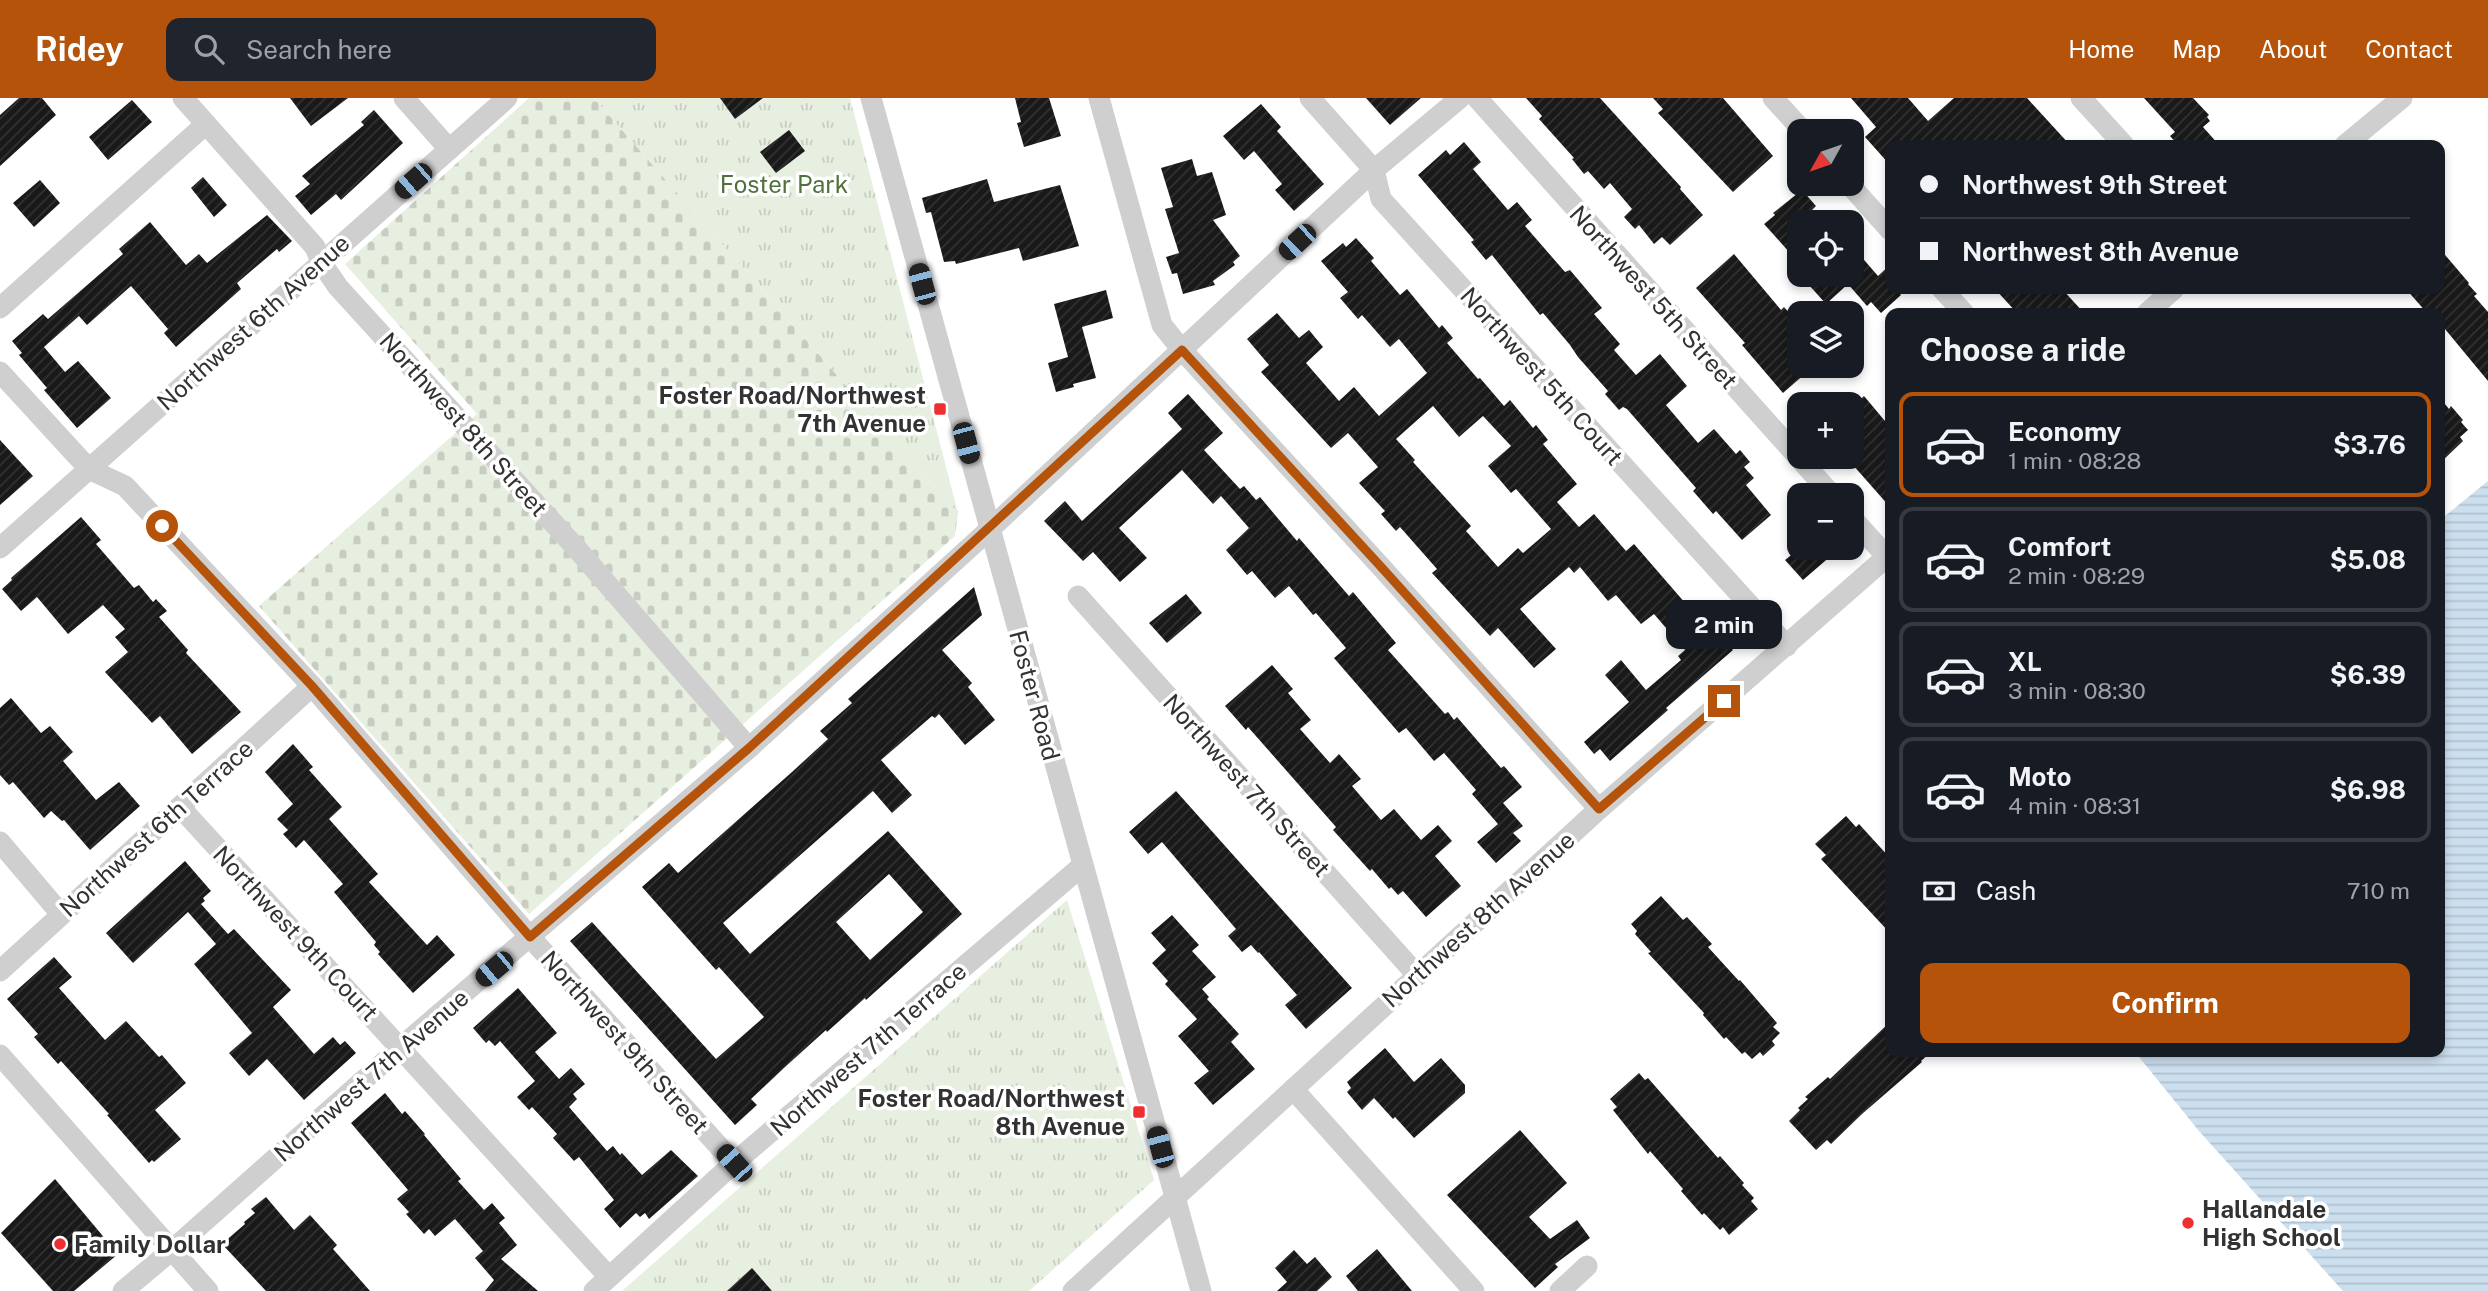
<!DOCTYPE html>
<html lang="en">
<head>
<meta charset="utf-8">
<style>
	body { margin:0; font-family:"Public Sans",sans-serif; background:#20242c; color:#f1f3f6; height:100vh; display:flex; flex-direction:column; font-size:26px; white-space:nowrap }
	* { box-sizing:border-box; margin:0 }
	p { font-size:23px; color:#9ea1a6 }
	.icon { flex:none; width:38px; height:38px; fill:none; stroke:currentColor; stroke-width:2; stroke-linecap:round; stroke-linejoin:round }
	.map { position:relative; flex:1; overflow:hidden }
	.panel { position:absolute; left:1885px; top:210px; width:560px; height:749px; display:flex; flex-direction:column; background:#171b24; border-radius:14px; box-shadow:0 4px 10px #0003 }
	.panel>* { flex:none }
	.banner { position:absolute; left:1885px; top:42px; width:560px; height:154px; border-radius:14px; box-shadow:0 4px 10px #0003; display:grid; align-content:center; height:154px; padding:0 35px; background:#171b24 }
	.needle { width:46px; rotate:230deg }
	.tools { position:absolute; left:1787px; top:21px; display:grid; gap:14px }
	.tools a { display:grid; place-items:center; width:77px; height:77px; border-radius:14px; background:#171b24; box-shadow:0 4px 10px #0003; font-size:35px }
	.end { position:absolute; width:32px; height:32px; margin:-16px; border:9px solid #b45309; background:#fff; box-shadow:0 0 0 4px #fff }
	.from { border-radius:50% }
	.bubble { position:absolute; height:49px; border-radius:14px; background:#171b24; box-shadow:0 4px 10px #0003; font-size:23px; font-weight:700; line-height:49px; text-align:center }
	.car { position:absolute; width:21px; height:42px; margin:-21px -10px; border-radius:9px; box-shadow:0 0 5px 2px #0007; background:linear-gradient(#222 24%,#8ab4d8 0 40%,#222 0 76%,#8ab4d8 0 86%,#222 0) }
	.banner b { display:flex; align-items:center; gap:24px; height:66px; font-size:26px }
	.banner b+b { border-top:2px solid #363941 }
	.banner i { width:18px; height:18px; background:#f1f3f6 }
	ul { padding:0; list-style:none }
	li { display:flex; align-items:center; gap:21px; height:105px; margin:0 14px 10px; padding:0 21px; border:4px solid #363941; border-radius:14px }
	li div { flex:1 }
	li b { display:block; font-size:26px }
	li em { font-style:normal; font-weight:700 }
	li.active { border-color:#b45309 }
	li>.icon { width:63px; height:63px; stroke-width:1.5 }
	h2 { padding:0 35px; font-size:32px; line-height:84px }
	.pay { display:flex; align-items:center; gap:18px; height:77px; padding:0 35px; font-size:26px }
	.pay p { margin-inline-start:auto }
	.cta { display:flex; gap:14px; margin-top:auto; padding:14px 35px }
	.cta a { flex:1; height:80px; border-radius:14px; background:#b45309; color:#fff; font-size:28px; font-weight:700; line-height:80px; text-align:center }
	header { display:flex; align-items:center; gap:42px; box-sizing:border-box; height:98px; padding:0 35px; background:#b45309; color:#fff }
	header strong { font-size:33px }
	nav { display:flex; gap:38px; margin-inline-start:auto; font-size:24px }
	.search { width:490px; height:63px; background:#20242c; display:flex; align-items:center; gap:18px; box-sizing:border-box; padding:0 24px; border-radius:14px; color:#9ea1a6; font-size:26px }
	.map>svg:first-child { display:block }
	.cemetery { fill:url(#cemetery-stones) }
	.park { fill:url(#park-tufts) }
	.water { fill:url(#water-rules) }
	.building { fill:url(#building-hatch); fill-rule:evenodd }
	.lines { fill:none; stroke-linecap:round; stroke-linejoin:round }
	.minor { stroke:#cfcfcf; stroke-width:21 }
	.route { stroke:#b45309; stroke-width:9 }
	.poi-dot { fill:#ef2e30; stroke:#fff; stroke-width:2.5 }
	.labels { text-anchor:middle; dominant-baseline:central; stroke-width:7; stroke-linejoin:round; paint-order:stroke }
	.park-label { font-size:24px; fill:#51713c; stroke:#fff }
	.street-label { font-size:24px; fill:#323232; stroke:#fff }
	.poi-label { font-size:24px; font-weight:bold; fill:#323232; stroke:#fff; text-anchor:end }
</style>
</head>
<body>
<header>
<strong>Ridey</strong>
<div class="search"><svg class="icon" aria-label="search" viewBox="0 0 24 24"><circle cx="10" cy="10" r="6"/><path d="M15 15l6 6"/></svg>Search here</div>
<nav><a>Home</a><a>Map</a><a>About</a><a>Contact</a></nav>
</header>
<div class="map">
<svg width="2488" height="1193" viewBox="0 0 2488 1193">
	<defs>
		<pattern id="cemetery-stones" width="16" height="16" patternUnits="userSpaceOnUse" patternTransform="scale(1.75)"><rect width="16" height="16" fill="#e7efe0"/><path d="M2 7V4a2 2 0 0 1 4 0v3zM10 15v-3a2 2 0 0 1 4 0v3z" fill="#c7cdc1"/></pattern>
		<pattern id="park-tufts" width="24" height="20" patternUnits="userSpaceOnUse" patternTransform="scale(1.75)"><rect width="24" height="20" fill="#e7efe0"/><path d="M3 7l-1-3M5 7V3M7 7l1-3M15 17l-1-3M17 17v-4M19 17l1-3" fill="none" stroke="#c7cdc1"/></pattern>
		<pattern id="water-rules" width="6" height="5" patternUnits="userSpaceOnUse" patternTransform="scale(1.75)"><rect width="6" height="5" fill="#ccdfef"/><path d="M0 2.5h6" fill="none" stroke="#b0c0cd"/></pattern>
		<pattern id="building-hatch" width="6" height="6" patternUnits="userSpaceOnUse" patternTransform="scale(1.75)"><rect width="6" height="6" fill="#191919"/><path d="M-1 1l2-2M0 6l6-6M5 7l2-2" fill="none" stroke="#323232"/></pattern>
	</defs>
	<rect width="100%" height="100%" fill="#fff"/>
	<polygon class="cemetery" points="529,0 594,0 958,415 955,438 529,816 259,508 477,316 345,166"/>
	<g class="park">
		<polygon points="594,0 850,0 958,415"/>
		<polygon points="1067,802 1154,1082 1029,1193 622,1193"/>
	</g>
	<polygon class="water" points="2488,383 2488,1193 2343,1193 2199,1033 2135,954 2440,954 2440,422"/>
	<g class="building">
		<polygon points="19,0 42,0 56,17 0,68 0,17"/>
		<polygon points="290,0 348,0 311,28"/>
		<polygon points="720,0 763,0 735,21"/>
		<polygon points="1015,0 1049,0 1061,38 1024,49 1017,25 1021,24"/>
		<polygon points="1366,0 1421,0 1390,27"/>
		<polygon points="1526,0 1600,0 1681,89 1680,91 1703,117 1670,147 1662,139 1654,146 1639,127 1635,131 1624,119 1632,111 1610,85 1604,91 1588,73 1584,76 1572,61 1574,60 1539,21 1542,18"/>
		<polygon points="1653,0 1723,0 1773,58 1733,94 1658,15 1663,11"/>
		<polygon points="1851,0 1908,0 1928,23 1954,0 2027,0 2070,47 1890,47 1890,67 1865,39 1876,29"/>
		<polygon points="2144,0 2193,0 2209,17 2207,19 2210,23 2203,29 2219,47 2178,47 2170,38 2175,34"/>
		<polygon points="132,2 152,24 108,62 89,39"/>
		<polygon points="1261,6 1281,29 1277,33 1324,86 1294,113 1275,92 1282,86 1254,53 1244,62 1223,38"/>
		<polygon points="374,12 403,45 341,102 336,96 311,117 295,98 310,86 302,78 364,27 361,24"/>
		<polygon points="789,32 805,53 776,75 760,54"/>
		<polygon points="1464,44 1481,64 1473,71 1508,112 1517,104 1532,122 1525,128 1565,174 1570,172 1602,210 1594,216 1620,246 1614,252 1636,277 1660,256 1687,288 1666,307 1698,345 1714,331 1736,356 1740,352 1750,364 1744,369 1754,380 1746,387 1771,417 1742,442 1716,413 1713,416 1693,393 1696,390 1627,311 1623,309 1619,312 1605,296 1608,293 1578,259 1570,247 1543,215 1540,217 1492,157 1486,162 1471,144 1474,142 1418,77 1446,52 1450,57"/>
		<polygon points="1192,61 1197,78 1212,74 1226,117 1213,122 1240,158 1233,164 1235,167 1213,183 1215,187 1183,196 1177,175 1172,176 1166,159 1179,155 1165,111 1173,109 1161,70"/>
		<polygon points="203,79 227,107 214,119 191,90"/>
		<polygon points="987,81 994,104 1060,87 1079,148 1023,163 1019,150 956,166 955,163 944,164 931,114 926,115 922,100"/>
		<polygon points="40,82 60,105 34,129 13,105"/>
		<polygon points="1802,92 1816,108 1812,112 1815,115 1805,124 1799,124 1799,165 1764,126 1775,117 1773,115"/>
		<polygon points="267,117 292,143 279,154 277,151 237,185 241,191 176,249 164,235 168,231 131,188 87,227 79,218 44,249 65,274 78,263 111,300 77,330 44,292 47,290 19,257 22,255 12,243 43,216 48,221 123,156 119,151 150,124 186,167 199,156 207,165"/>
		<path d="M1356,140L1374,160L1371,163L1400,197L1407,191L1439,230L1442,227L1453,240L1447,245L1478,281L1480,280L1504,308L1510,302L1533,330L1536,327L1548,342L1543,346L1577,386L1557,404L1579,429L1594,416L1626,453L1634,446L1686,506L1690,502L1733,552L1666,610L1668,612L1610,663L1600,651L1594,656L1584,644L1629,604L1605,577L1621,562L1646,592L1681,562L1678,558L1685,552L1654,516L1641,526L1616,497L1608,503L1580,469L1574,475L1569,469L1520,511L1556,551L1534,570L1498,530L1490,538L1432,475L1437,471L1400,429L1396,433L1381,416L1385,413L1359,385L1378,369L1348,335L1331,350L1261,274L1269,267L1247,241L1277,215L1299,240L1309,232L1323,249L1306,265L1339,303L1354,289L1379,318L1427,275L1399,241L1390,249L1362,217L1358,221L1340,200L1348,194L1321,163L1343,145L1346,149ZM1433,308L1459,339L1483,318L1511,348L1488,368L1511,395L1516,391L1551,431L1523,455L1518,450L1498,469L1466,433L1471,428L1413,364L1415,362L1396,341Z"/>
		<polygon points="1852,148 1878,178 1890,167 1890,191 1896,191 1901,197 1881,215 1871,204 1867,208 1848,186 1826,206 1809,187 1820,177 1852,177"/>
		<polygon points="2440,151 2469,185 2468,186 2477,196 2474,198 2488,214 2488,283 2440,225 2440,215 2427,215 2406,191 2440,191"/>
		<polygon points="1734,156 1781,212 1784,209 1799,226 1799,238 1792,244 1799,252 1799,268 1814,268 1783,295 1742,247 1745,245 1696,190"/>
		<polygon points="1995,191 2062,191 2084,215 2017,215"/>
		<polygon points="1106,192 1113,220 1082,229 1096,280 1073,286 1074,289 1056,294 1048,265 1068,259 1054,206"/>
		<polygon points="1188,296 1223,335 1204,352 1240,391 1244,388 1256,402 1260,399 1297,443 1299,440 1349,498 1353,494 1396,545 1388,552 1445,616 1448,614 1454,622 1457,619 1501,670 1504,668 1522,689 1503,705 1523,728 1513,735 1521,743 1496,765 1477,744 1498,726 1472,696 1476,692 1444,655 1434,663 1406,630 1399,635 1334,560 1346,550 1316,515 1313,517 1289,488 1275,500 1252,473 1247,477 1226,452 1249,430 1221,398 1213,406 1182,372 1119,430 1147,460 1120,484 1093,454 1083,463 1044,423 1065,403 1082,423 1182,331 1168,315"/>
		<polygon points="1864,298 1890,329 1890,409 1852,366 1852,309"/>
		<polygon points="2440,300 2449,311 2451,308 2463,322 2461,324 2468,332 2460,339 2463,343 2440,365"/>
		<polygon points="0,342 33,378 0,407"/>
		<polygon points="81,419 101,442 96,446 134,490 139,487 153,504 156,501 167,513 159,519 188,552 186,555 241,614 192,656 160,618 152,625 105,574 128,554 115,539 125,531 103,507 68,536 37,499 21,513 2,491 12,482 11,480"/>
		<polygon points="1800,450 1840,450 1803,482 1785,462"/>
		<path d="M974,489L982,517L942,552L972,585L968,589L995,622L965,647L939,616L935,620L932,618L881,662L912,697L892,715L873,693L723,825L750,856L888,733L962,816L866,902L865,900L827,934L826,932L785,969L751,1001L757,1007L735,1027L570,843L592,824L716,961L764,919L719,869L716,872L642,789L669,765L678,775L792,674L828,641L820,633L852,605L848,601ZM889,776L923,814L870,862L836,824Z"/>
		<polygon points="1186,496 1202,515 1167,545 1149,525"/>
		<polygon points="1272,567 1293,591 1288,595 1311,622 1300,631 1330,665 1339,656 1361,681 1352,688 1381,722 1394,711 1421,742 1438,727 1452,743 1435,758 1461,788 1426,819 1403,793 1398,797 1391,789 1389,791 1372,771 1370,773 1333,732 1336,729 1248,629 1246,632 1225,608"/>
		<polygon points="11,600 41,635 50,628 73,654 63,663 96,702 119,684 140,708 90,752 64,722 62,723 51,713 44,720 13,684 9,687 0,677 0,610"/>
		<polygon points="293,646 313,669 309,672 342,709 329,721 378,776 369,784 427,847 437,837 455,857 413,895 378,856 380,854 374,847 376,844 334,794 343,786 304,742 296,750 283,736 288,732 277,721 293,706 265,674"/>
		<polygon points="1176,693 1352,890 1306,931 1285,907 1297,897 1259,854 1258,855 1251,847 1242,854 1228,838 1236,831 1162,744 1148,756 1129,734"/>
		<polygon points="1846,718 1856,729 1859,726 1890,760 1890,835 1821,761 1826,757 1815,746"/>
		<polygon points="185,763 211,793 203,800 205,803 201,806 228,836 234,831 291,892 273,909 314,956 333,939 340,947 345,943 356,955 304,1002 267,961 249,978 229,955 252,935 194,866 216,846 188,814 133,865 106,835"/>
		<polygon points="1661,798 1683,822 1687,819 1712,846 1708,849 1739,883 1740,882 1777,925 1773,929 1780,935 1772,943 1775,947 1763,958 1760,954 1752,961 1745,954 1742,956 1726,939 1724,941 1703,917 1704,915 1648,855 1651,854 1635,836 1637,833 1631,826"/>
		<polygon points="1172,817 1199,847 1192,853 1216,879 1202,891 1209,899 1207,901 1239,936 1231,944 1255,971 1213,1007 1194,985 1209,973 1178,938 1197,921 1165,886 1168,883 1152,865 1166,852 1151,835"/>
		<polygon points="54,859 72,879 59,890 105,942 126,923 159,959 162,957 186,985 155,1012 181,1041 154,1064 152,1062 149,1065 107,1017 109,1016 61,963 58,966 34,939 38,936 7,901"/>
		<polygon points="518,890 557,935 535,954 559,981 571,970 585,986 573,996 577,1001 569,1009 607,1053 613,1048 620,1057 622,1055 642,1077 671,1052 698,1078 649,1121 645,1115 640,1119 636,1115 620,1130 604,1111 614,1102 579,1059 574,1063 553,1040 557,1036 532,1009 529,1012 517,999 535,983 500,943 495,948 489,942 486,945 473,930"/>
		<polygon points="1890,924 1890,954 1931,954 1921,963 1922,964 1862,1016 1831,1046 1827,1042 1816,1052 1789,1023 1800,1012 1798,1010 1808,1001 1805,999 1828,979 1830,981"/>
		<polygon points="1385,950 1414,984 1441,960 1465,987 1465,995 1414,1040 1395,1019 1393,1021 1374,1000 1362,1012 1347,994 1351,990 1347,984"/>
		<polygon points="1639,975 1645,982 1648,980 1718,1060 1720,1058 1744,1085 1742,1087 1754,1100 1751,1103 1758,1111 1729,1137 1723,1129 1720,1132 1704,1115 1702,1117 1681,1093 1683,1091 1650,1053 1648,1056 1613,1012 1617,1009 1610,1001"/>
		<polygon points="385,995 402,1016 405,1013 425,1036 424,1037 461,1081 458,1083 484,1112 492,1105 505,1120 499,1125 517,1147 501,1161 538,1193 485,1193 494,1182 475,1160 483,1153 455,1121 435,1138 429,1131 424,1136 406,1116 409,1114 397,1101 408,1092 351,1025"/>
		<polygon points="1520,1032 1567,1085 1529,1119 1550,1141 1577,1122 1590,1140 1555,1166 1558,1169 1535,1190 1447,1097"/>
		<polygon points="55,1081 118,1156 74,1193 53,1193 1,1135"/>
		<polygon points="266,1099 294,1132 310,1117 337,1147 333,1151 370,1193 266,1193 222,1146 245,1126 244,1124 255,1115 251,1111"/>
		<polygon points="1377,1151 1412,1193 1358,1193 1346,1178"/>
		<polygon points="1294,1152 1307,1166 1315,1159 1332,1179 1317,1193 1277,1193 1287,1184 1275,1170"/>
		<polygon points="752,1170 772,1193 727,1193"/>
	</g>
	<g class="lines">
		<g class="minor">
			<polyline points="183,0 315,149 321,164 338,189 577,451 749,650"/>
			<polyline points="404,0 449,51"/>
			<polyline points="871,0 1201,1193"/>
			<polyline points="1099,0 1162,227 1182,252 1383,471 1599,711"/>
			<polyline points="1310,0 1374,72 1381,101 1787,548"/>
			<polyline points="1477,0 1832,397"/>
			<polyline points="1773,0 1803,33"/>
			<polyline points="2081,0 2124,47"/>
			<polyline points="2345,47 2402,0"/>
			<polyline points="1849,86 1890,132"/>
			<polyline points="1942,191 1964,215"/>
			<polyline points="0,210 206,26"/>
			<polyline points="2147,215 2174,191"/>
			<polyline points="0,274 89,371 125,388 312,588 530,839 734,1065"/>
			<polyline points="1852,420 1887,459"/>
			<polyline points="0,450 507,0"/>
			<polyline points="1078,498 1417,877"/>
			<polyline points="180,709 609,1179"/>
			<polyline points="0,744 61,816"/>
			<polyline points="0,873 312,588"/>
			<polyline points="0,957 208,1193"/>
			<polyline points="1293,991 1474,1193"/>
			<polyline points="123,1193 172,1152 401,949 749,650 990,431 1374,72 1460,0"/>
			<polyline points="594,1193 734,1065 1082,768"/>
			<polyline points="1073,1193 1599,711 1890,456"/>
			<polyline points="1560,1193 1587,1168"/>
		</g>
	</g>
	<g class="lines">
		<polyline class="route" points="162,428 312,588 530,839 749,650 1182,252 1383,471 1599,711 1724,603"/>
	</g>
	<g class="poi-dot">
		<rect x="933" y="304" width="14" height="14" rx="3.5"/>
		<rect x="1132" y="1007" width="14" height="14" rx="3.5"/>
		<circle cx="2188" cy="1125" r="7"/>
		<circle cx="60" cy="1146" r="7"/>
	</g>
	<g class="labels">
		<g class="park-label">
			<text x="784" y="86">Foster Park</text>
		</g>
		<g class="street-label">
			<text transform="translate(1654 199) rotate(48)">Northwest 5th Street</text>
			<text transform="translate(253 224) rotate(-42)">Northwest 6th Avenue</text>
			<text transform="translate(1542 278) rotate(48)">Northwest 5th Court</text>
			<text transform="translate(464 326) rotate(48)">Northwest 8th Street</text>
			<text transform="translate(1035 597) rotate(75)">Foster Road</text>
			<text transform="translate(1247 687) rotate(48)">Northwest 7th Street</text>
			<text transform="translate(156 730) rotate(-42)">Northwest 6th Terrace</text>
			<text transform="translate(1478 821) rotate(-42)">Northwest 8th Avenue</text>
			<text transform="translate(296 835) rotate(47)">Northwest 9th Court</text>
			<text transform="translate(625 944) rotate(48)">Northwest 9th Street</text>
			<text transform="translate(868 951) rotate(-41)">Northwest 7th Terrace</text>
			<text transform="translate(371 977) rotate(-41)">Northwest 7th Avenue</text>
		</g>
		<g class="poi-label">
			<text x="926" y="297">Foster Road/Northwest<tspan x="926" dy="28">7th Avenue</tspan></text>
			<text x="1125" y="1000">Foster Road/Northwest<tspan x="1125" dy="28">8th Avenue</tspan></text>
			<text x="2202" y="1111" text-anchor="start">Hallandale<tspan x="2202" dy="28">High School</tspan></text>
			<text x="74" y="1146" text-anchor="start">Family Dollar</text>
		</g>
	</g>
</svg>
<div class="tools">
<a><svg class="needle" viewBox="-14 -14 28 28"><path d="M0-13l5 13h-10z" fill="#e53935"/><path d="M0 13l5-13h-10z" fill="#9ea1a6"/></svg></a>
<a><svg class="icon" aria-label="locate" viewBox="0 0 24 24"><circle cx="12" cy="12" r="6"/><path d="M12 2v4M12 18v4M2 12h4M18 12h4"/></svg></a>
<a><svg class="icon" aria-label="layers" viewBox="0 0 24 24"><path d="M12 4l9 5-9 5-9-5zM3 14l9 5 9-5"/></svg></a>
<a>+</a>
<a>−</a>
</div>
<i class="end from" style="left:162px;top:428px"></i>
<i class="end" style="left:1724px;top:603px"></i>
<div class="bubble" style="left:1666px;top:502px;width:116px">2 min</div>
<i class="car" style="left:413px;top:83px;rotate:229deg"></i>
<i class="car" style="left:1297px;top:144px;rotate:227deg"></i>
<i class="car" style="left:922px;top:186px;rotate:345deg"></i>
<i class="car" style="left:966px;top:345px;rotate:165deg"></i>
<i class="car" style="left:494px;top:871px;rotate:230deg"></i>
<i class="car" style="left:1160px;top:1049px;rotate:345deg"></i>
<i class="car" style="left:734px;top:1065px;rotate:318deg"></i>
<div class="banner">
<b><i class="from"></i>Northwest 9th Street</b>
<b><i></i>Northwest 8th Avenue</b>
</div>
<section class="panel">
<h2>Choose a ride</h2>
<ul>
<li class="active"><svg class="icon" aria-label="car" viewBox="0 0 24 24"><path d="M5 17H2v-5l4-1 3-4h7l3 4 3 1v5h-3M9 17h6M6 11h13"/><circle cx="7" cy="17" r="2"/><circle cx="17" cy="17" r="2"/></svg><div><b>Economy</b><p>1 min · 08:28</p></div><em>$3.76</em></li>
<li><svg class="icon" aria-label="car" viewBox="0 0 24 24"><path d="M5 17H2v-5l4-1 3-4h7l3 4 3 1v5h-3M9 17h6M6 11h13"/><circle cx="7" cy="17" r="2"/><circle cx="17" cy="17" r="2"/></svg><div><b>Comfort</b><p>2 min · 08:29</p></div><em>$5.08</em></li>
<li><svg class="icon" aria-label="car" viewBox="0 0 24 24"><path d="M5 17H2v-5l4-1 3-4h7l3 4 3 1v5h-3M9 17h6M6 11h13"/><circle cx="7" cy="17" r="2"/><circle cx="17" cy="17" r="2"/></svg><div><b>XL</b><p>3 min · 08:30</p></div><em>$6.39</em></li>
<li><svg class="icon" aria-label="car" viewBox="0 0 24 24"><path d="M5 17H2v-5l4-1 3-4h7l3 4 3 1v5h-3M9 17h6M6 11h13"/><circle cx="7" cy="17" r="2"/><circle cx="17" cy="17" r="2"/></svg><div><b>Moto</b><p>4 min · 08:31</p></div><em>$6.98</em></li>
</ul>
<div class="pay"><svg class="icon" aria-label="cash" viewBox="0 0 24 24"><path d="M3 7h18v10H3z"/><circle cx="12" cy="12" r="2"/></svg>Cash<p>710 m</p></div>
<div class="cta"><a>Confirm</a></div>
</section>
</div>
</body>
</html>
